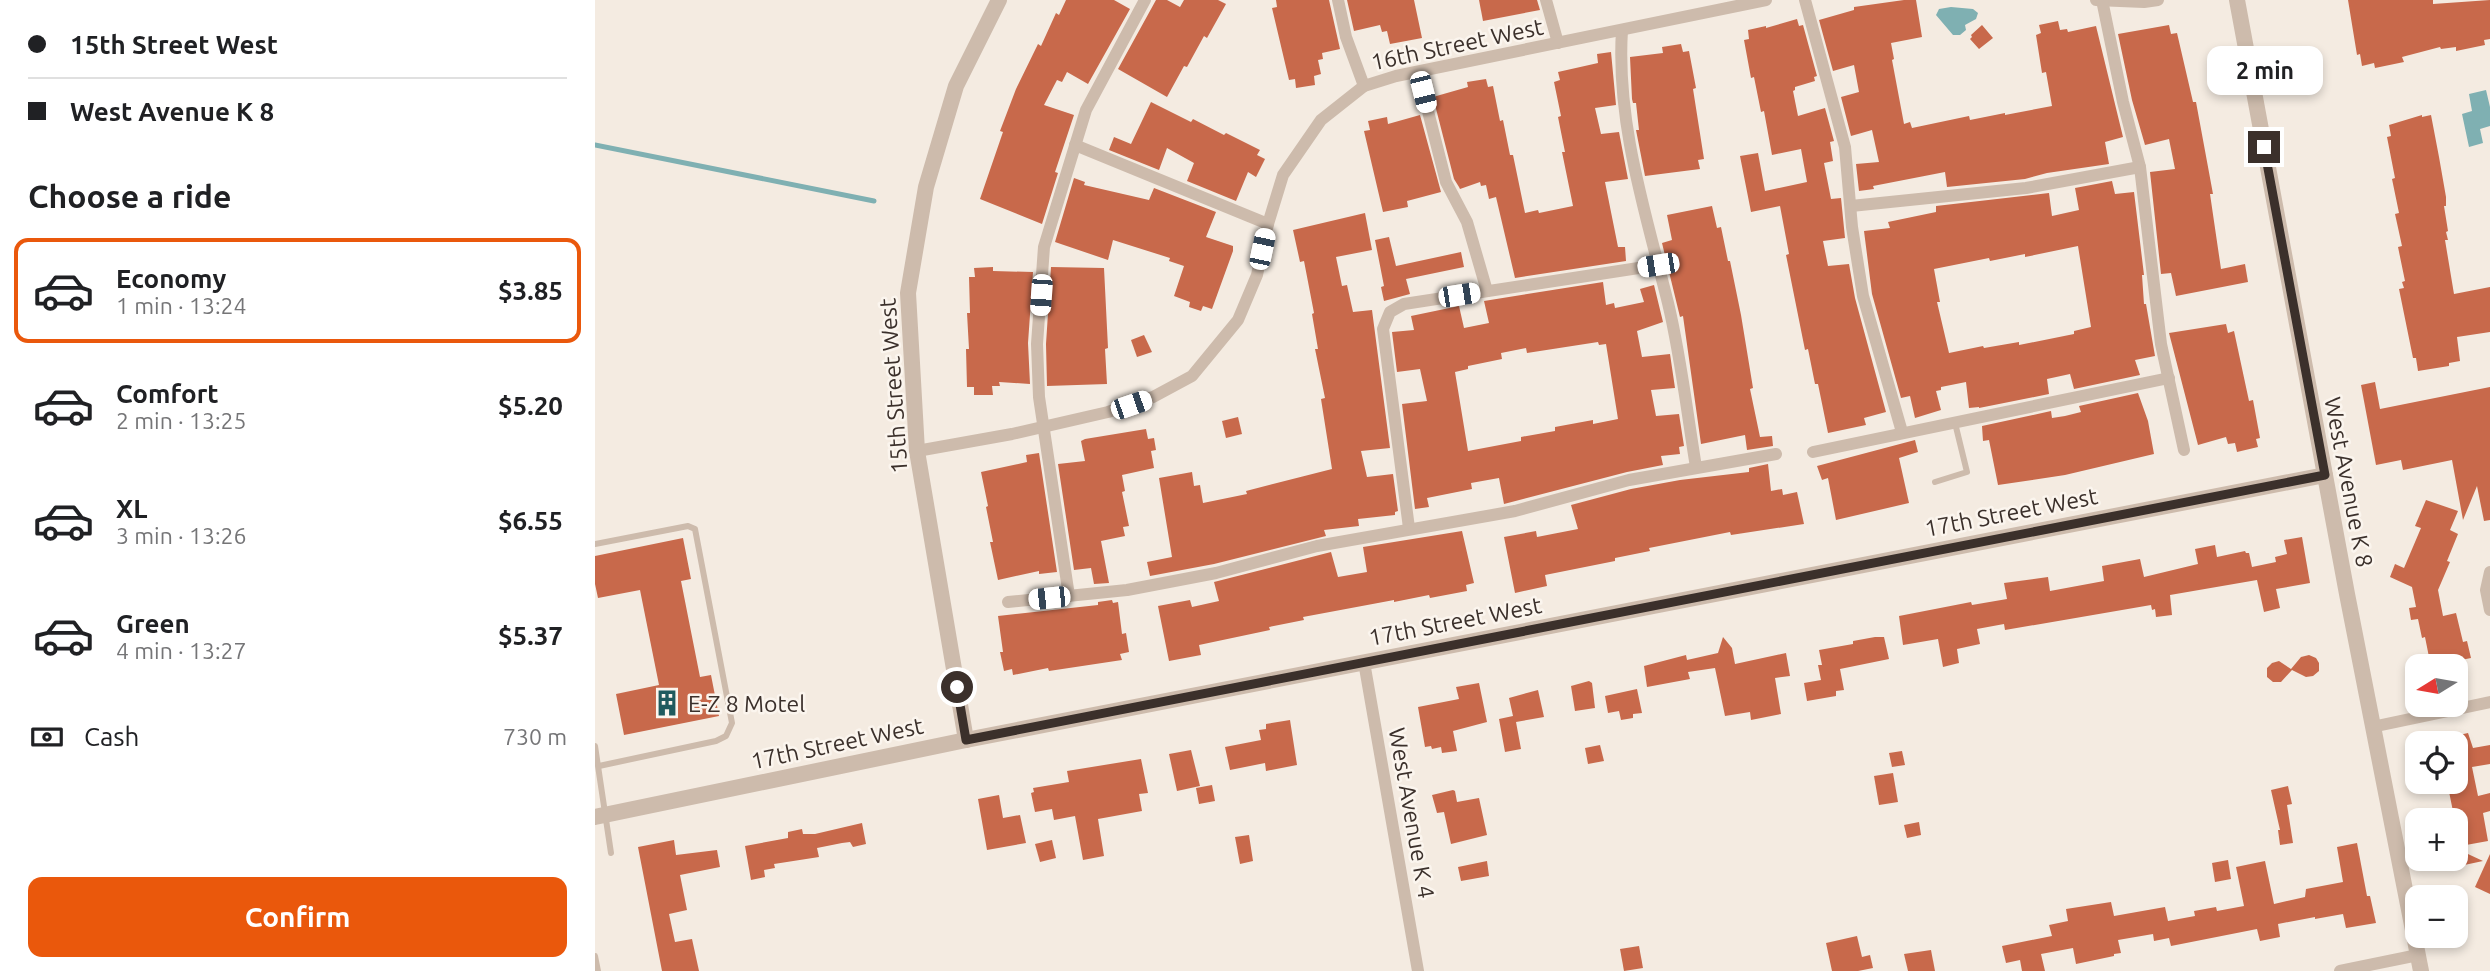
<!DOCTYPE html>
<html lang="en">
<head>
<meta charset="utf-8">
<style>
	body { margin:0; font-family:Ubuntu,sans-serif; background:#f6f6f6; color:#202124; height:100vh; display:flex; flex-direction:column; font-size:26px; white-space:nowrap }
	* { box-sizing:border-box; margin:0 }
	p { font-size:23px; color:#757577 }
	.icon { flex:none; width:38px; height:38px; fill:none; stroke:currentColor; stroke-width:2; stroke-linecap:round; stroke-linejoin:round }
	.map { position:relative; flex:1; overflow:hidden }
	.sheet { display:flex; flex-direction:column; background:#fff; width:595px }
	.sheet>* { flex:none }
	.top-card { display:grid; align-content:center; height:154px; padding:0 28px; background:#fff }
	.needle { width:46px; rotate:259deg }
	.buttons { position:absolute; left:1810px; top:654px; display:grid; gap:14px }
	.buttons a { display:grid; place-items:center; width:63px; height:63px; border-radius:14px; background:#fff; box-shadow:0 4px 10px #0003; font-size:35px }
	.end { position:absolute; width:32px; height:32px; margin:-16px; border:9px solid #3b302b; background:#fff; box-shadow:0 0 0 4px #fff }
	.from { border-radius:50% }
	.bubble { position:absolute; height:49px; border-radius:14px; background:#fff; box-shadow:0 4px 10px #0003; font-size:23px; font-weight:600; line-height:49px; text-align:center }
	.car { position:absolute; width:21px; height:42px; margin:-21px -10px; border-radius:9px; box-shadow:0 0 5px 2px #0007; background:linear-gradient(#fff 24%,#345 0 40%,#fff 0 76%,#345 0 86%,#fff 0) }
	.top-card b { display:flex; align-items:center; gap:24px; height:66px; font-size:26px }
	.top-card b+b { border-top:2px solid #e0e0e0 }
	.top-card i { width:18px; height:18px; background:#202124 }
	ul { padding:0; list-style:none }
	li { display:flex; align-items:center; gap:21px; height:105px; margin:0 14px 10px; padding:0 14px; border:4px solid transparent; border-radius:14px }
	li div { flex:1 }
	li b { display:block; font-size:26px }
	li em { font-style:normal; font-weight:600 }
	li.current { border-color:#ea580c }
	li>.icon { width:63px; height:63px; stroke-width:1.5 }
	h2 { padding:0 28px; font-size:32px; line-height:84px }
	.pay { display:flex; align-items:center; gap:18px; height:77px; padding:0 28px; font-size:26px }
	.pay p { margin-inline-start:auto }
	.primary-button { display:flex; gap:14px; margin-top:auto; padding:14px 28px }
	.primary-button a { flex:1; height:80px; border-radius:14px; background:#ea580c; color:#fff; font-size:28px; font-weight:600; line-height:80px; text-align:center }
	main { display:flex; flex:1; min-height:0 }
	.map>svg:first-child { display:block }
	.water { fill:#7fb0b2 }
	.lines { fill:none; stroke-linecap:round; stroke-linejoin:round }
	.stream { stroke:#7fb0b2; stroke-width:5 }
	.building { fill:#c8694b; fill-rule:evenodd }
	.service { stroke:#cdbbac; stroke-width:6 }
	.minor { stroke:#cdbbac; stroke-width:12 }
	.tertiary { stroke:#cdbbac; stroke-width:16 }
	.route { stroke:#3b302b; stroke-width:9 }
	.labels { text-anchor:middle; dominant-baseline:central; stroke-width:5; stroke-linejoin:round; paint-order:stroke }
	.street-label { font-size:23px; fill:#3b302b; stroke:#fbf5ee }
	.poi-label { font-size:23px; fill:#3b302b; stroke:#fbf5ee; text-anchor:start }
</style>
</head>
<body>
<main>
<section class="sheet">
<div class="top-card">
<b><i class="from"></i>15th Street West</b>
<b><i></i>West Avenue K 8</b>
</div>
<h2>Choose a ride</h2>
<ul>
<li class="current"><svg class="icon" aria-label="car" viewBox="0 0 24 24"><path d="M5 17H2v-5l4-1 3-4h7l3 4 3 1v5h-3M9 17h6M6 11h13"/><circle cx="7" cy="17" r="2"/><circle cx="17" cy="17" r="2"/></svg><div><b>Economy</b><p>1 min · 13:24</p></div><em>$3.85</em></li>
<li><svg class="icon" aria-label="car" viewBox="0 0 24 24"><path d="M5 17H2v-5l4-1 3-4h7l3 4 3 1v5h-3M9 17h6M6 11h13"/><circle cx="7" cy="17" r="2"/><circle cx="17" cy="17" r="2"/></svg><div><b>Comfort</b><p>2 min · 13:25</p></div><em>$5.20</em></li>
<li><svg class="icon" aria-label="car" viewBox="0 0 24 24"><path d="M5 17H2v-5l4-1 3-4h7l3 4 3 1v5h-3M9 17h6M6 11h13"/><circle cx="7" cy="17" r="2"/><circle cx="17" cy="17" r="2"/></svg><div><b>XL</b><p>3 min · 13:26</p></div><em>$6.55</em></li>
<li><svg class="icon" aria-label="car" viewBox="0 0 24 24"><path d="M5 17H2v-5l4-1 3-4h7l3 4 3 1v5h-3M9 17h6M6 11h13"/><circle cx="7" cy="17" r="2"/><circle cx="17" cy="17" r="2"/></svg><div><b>Green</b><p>4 min · 13:27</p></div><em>$5.37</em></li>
</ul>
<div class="pay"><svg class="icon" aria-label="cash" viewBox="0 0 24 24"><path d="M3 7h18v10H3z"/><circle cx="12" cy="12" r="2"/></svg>Cash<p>730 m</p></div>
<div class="primary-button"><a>Confirm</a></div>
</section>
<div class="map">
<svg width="1895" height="971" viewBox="0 0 1895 971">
	<rect width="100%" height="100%" fill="#f4ebe1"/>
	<g class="water">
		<polygon points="1356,7 1378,9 1383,13 1381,19 1370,25 1371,30 1365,35 1358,35 1341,15 1344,9"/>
		<polygon points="1891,90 1895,107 1895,126 1885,129 1888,143 1874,147 1867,114 1877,111 1874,94"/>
	</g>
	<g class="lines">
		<polyline class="stream" points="0,145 279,201"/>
	</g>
	<g class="building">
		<polygon points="471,0 519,0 535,9 493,84 472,72 467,82 462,80 449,105 479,115 460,172 463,173 447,224 385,199 408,132 405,131 421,89 443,44 446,46 461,13 464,15"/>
		<polygon points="561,0 572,0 585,7 589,0 623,0 631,4 612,38 609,36 592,67 589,66 572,97 523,69"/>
		<polygon points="681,0 734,0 745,49 727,53 728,59 723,60 726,74 719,76 720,85 701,88 700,79 694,80 677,8 682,7"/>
		<polygon points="752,0 819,0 827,38 795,44 792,31 787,32 785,25 759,31"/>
		<polygon points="884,0 942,0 945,10 888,21"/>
		<polygon points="1309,0 1321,0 1327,37 1296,43 1299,59 1297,60 1309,124 1315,122 1317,128 1374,116 1375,120 1410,113 1410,115 1457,106 1451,72 1447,73 1441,35 1446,33 1444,25 1463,21 1465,30 1472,29 1473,32 1501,26 1528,137 1510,142 1514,164 1452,173 1430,179 1352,187 1350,172 1278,186 1279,189 1264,191 1261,164 1284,162 1277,130 1256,136 1246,97 1264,92 1259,65 1238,71 1224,20 1259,10 1259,7"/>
		<polygon points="1753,0 1838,0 1838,4 1895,0 1895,39 1889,40 1890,45 1861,51 1861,47 1846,49 1845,47 1807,57 1809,62 1780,68 1779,63 1767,66 1765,54 1762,55"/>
		<polygon points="1202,19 1204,26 1208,25 1222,76 1219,77 1220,81 1200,87 1200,90 1198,91 1203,116 1230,108 1239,141 1235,142 1238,161 1229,163 1236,199 1246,198 1250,238 1228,241 1233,266 1254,264 1260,298 1291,412 1269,418 1271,425 1233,433 1223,384 1220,384 1213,349 1210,350 1191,255 1194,254 1185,206 1156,212 1145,156 1163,153 1170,191 1212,182 1206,149 1177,155 1169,111 1166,112 1159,77 1156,78 1149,40 1154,39 1153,30 1171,26 1171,28"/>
		<polygon points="1387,25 1398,38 1384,49 1375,39 1377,37 1376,35"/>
		<polygon points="1574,25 1576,34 1582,33 1598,102 1601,102 1618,194 1615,194 1626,269 1650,264 1653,282 1581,296 1576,273 1566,274 1555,172 1580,169 1574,139 1550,145 1537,100 1523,34"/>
		<polygon points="1086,44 1088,52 1094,51 1101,88 1098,89 1109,159 1103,160 1105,169 1050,176 1041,130 1044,130 1041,103 1038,103 1037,99 1035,57 1068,53 1067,47"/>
		<polygon points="1016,52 1021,105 1000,108 1006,134 1024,132 1033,179 1010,182 1023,247 1030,247 1031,261 920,278 901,197 894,199 891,185 886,186 885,182 865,189 864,187 859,179 838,97 873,87 872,82 891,79 893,87 898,86 905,121 908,120 915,155 918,155 930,213 943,210 944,213 978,206 967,152 970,152 963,117 966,116 959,82 965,80 963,72 1003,63 1002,54"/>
		<polygon points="556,102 596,122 598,119 629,135 631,133 665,150 662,155 670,159 661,177 653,172 641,201 592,181 599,163 572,148 564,170 514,150 519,137 536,144"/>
		<polygon points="825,115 846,192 812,201 813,207 788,212 769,131 775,130 773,121 792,117 793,124"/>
		<polygon points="1827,115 1827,117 1836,115 1844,157 1851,197 1851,206 1849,206 1853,231 1851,232 1853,240 1850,240 1859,294 1895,287 1895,332 1862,337 1865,361 1854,363 1854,366 1823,371 1821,358 1818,358 1804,289 1809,288 1807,282 1810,281 1803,247 1807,246 1800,214 1804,213 1797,179 1800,178 1792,137 1796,136 1794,125"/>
		<polygon points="479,178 490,182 489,185 554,200 559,188 621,212 611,237 638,246 638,251 617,309 608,306 606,311 594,307 595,302 579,296 589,266 574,261 575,258 518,240 513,260 460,242"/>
		<path d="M1517,181L1520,194L1539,192L1549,275H1547L1549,304H1551L1560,356L1540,360L1545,375L1479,389L1475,374L1452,379L1454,394L1384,408V407L1374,408L1371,382L1346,387V390L1341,391L1346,410L1320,418L1315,396L1306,398L1277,294L1269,231L1295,228L1293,222L1341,212V206L1454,193L1457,216L1484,210L1480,188ZM1483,246L1496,327L1479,331V334L1424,345V342L1389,348L1388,346L1354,353L1342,302H1345L1339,269L1394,258L1395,261L1430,254V257Z"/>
		<polygon points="1117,206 1122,228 1126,227 1133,261 1135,261 1146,315 1158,388 1155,389 1165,437 1177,436 1178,446 1152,450 1150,435 1106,444 1088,316 1085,317 1067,243 1077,240 1072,215"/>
		<polygon points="770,213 777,250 741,257 747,286 752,285 758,312 777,310 795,448 766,451 772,477 798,474 803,511 800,512 800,515 763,519 764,526 729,530 731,536 619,564 555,576 552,562 577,557 564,478 597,472 599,486 605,485 608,503 652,494 651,491 737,469 726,399 730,398 720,349 723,349 717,314 719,313 709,261 705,262 698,230"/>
		<polygon points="794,237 801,266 866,252 869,267 811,279 815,294 789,301 786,287 789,286 780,240"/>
		<polygon points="398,267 398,271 438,272 433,343 435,384 404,382 405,386 397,386 398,395 379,395 379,387 372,387 371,349 374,349 372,313 375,313 374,277 380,277 379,268"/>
		<polygon points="456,267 509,268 513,348 510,349 512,384 452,386 451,344"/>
		<path d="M1008,282L1011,305L1019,303L1020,308L1049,302L1045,289L1059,285L1068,322L1042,331L1047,357L1075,354L1080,388L1056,390L1061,416L1084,414L1089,446L1084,447L1085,454L1066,456L1068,465L1032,472L909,504L904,478L876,483L877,489L832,498L834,507L820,509L807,404L832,401L825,369L802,372L797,332L819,330L816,316L864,306L869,328L894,323L889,301ZM1003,342L1004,345L1011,344L1023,419L998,424V420L960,427V431L926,437V441L873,451L860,372L873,369V366L907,359L906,353L931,348L932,353Z"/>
		<polygon points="1631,324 1633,333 1639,331 1654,401 1658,400 1665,438 1661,439 1663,447 1642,452 1640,443 1633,444 1631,437 1603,445 1574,333"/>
		<polygon points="549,335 557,352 542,357 536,340"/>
		<polygon points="1780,382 1785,409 1895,387 1895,520 1889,521 1882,486 1868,520 1857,460 1808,470 1806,460 1781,465 1766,385"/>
		<polygon points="1543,393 1553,421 1559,454 1470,475 1403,485 1394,440 1388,441 1387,426 1456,411 1457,418 1470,416 1486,412 1484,406"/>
		<polygon points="643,417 647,434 631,438 627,421"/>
		<polygon points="551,429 553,439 559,438 561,450 556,451 559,468 527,475 530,491 527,492 534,526 528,527 530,536 506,541 514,583 499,584 496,568 479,570 463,464 490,461 486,441 490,439"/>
		<polygon points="1320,440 1323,452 1304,458 1314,503 1241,520 1233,478 1227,480 1222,466"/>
		<polygon points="444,453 462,572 444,574 444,571 403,580 395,542 398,542 391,507 393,506 386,472 432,462 431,455"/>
		<polygon points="1173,464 1176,491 1187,489 1188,495 1202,492 1209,524 1136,535 1135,532 1054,548 1055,551 1020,558 1020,561 950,575 952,586 920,593 909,537 941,531 942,537 983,529 976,505 1036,489 1085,480 1154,472 1154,468"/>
		<polygon points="1831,500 1863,511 1855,530 1863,534 1852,561 1855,562 1843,590 1848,616 1861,613 1868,642 1872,641 1876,658 1861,661 1862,667 1836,667 1830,637 1827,638 1823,619 1816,620 1814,608 1821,607 1817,587 1795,577 1800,564 1809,568 1826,528 1820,526"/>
		<polygon points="867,531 879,583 871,585 872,591 835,598 834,595 799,602 799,600 708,617 709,620 674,627 675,630 604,645 606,655 574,661 563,606 595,600 597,607 624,601 619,582 736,552 743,577 772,572 768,547"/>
		<polygon points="1707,537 1715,583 1681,589 1685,608 1669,612 1662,580 1575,595 1577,615 1561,617 1560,609 1557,610 1556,605 1410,630 1409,624 1382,629 1385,644 1362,649 1364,663 1348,667 1343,639 1308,645 1304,616 1376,602 1377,605 1412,599 1409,583 1453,577 1455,591 1509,581 1507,566 1545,559 1549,577 1603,564 1600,549 1620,545 1622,557 1650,551 1651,553 1654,553 1657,567 1681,562 1680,557 1692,554 1689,540"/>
		<polygon points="88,538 96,579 86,581 105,677 116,675 124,716 29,735 21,694 64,685 45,590 3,598 0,584 0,556"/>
		<polygon points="517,600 518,603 523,602 527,634 531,633 534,652 525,654 527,660 454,671 453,668 418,675 417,669 409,671 405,652 408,652 403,616 503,605 503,602"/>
		<polygon points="1128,637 1137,648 1140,664 1191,653 1195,676 1180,678 1186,714 1156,720 1155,712 1130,716 1120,668 1093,672 1095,679 1052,687 1049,666 1091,655 1092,660 1123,653"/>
		<polygon points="1280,637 1289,637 1294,659 1245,669 1249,690 1241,691 1241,696 1212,701 1209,683 1226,680 1223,665 1227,665 1224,650 1258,644 1258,641"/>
		<polygon points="1714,655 1721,658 1724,663 1724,671 1718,676 1711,677 1697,670 1686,682 1678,682 1672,677 1672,668 1677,663 1684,661 1696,669 1706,657"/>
		<polygon points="994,681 997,683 1000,708 980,711 976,686"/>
		<polygon points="884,683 892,722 858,731 862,751 847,753 846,747 837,749 836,746 830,747 823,707 864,699 861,687"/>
		<polygon points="1042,689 1047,713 1038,714 1038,718 1026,720 1024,711 1013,713 1010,696"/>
		<polygon points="943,690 949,717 921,722 926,749 910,752 904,719 918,716 914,698"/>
		<polygon points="695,720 702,765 671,771 670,763 635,770 630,747 666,740 664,730 671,729 671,724"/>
		<polygon points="1873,733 1878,748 1895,745 1895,764 1877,767 1883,796 1895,793 1895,811 1888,813 1893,841 1860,847 1860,821 1852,782 1860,782 1860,736"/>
		<polygon points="1005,745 1009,761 993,764 990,748"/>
		<polygon points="596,750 605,786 582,791 574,754"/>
		<polygon points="1307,751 1310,765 1297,767 1294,753"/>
		<polygon points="546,759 553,793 544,794 547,811 503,819 509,856 488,860 480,816 459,820 457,809 440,812 436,793 439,792 438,788 474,782 472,771"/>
		<polygon points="1298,773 1303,802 1284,805 1279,776"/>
		<polygon points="617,785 620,801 604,804 601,788"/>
		<polygon points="1693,786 1697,804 1692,805 1698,843 1685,845 1683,830 1685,830 1676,790"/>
		<polygon points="858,790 860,791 862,802 884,798 892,835 856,844 849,812 842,813 837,795"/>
		<polygon points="404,795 408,818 425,815 431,843 392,850 383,799"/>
		<polygon points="1324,822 1326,835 1312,838 1309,825"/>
		<polygon points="267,823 271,844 258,847 255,842 247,843 222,848 224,857 179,864 180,868 169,870 170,877 156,880 150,846 193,838 193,832 207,829 208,834 220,834"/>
		<polygon points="654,835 658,861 645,864 640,837"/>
		<polygon points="79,840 81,855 122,850 125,867 85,875 92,910 74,914 80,942 97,939 104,971 67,971 43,847"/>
		<polygon points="457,840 461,858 445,862 440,844"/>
		<polygon points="1762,843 1772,896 1775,896 1781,923 1751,928 1748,914 1720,919 1720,917 1683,924 1685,937 1665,941 1662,929 1576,946 1574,938 1559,941 1558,934 1523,940 1526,953 1519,954 1519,956 1481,964 1478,948 1446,954 1450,971 1427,971 1425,960 1411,963 1407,946 1457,936 1454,925 1473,921 1471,909 1516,902 1519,916 1570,907 1573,921 1600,916 1599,911 1621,907 1622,911 1649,906 1641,867 1670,861 1679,904 1710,897 1711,889 1748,882 1742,847"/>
		<polygon points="1860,848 1888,861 1860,867"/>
		<polygon points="1895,854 1895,894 1880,887"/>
		<polygon points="1633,860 1636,879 1620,882 1617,863"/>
		<polygon points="892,861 894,876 866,881 863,867"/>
		<polygon points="1262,936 1267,957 1275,955 1278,968 1263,971 1237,971 1231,943"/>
		<polygon points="1044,946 1048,968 1029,971 1025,949"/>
		<polygon points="1336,950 1340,971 1313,971 1309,954"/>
	</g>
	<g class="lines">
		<g class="service">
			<polyline points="1340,482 1372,472 1360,423"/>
			<polyline points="0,544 93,526 100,529 137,723 131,736 121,741 4,766"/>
			<polyline points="0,746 16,853"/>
			<polyline points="0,956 3,971"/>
		</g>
		<g class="minor">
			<polyline points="743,0 751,37 769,86"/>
			<polyline points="951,0 963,43"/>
			<polyline points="1210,0 1250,147 1257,227 1268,296 1307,432"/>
			<polyline points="1501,0 1549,2 1563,0"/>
			<polyline points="1507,0 1528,102 1545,167 1566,344 1589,450"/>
			<path d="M1027,30C1021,123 1051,214 1073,303C1086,357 1092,413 1101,467"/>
			<polyline points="823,72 851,182 872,222 892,291"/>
			<polyline points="480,145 673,224"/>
			<polyline points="1256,206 1431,188 1545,167"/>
			<polyline points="322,451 417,434 513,412 558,397 597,376 643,320 662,275 673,224 688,175 726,120 769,86 801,76 1171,0"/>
			<polyline points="1218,452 1574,378"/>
			<polyline points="814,528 788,329 795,312 809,304 1063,265"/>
			<polyline points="1895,572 1891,590 1895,610"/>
			<polyline points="474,596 444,397 442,344 449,247 491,110 550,0"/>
			<polyline points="413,602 532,590 621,573 722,546 920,511 1034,480 1181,454"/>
			<polyline points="769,662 823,971"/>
			<polyline points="1777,727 1895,702"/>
			<polyline points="1745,971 1823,955"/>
		</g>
		<g class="tertiary">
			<polyline points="1642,0 1752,594 1826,971"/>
			<polyline points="371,740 322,451 313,293 331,187 361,86 404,0"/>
			<polyline points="0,817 371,740 1730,475"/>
		</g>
	</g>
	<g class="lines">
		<polyline class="route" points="362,687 371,740 1730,475 1669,147"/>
	</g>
	<defs>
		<g id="building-bare" transform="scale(2.1)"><path d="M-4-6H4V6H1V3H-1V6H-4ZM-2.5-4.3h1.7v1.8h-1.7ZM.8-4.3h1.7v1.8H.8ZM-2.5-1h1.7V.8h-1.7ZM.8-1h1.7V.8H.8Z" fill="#1f5a5e" stroke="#fbf5ee" stroke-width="2.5" paint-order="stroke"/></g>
	</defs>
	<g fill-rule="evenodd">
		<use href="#building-bare" x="72" y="703"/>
	</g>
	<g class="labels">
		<g class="street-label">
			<text transform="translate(862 44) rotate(-12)">16th Street West</text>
			<text transform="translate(298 386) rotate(-94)">15th Street West</text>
			<text transform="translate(1754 482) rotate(79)">West Avenue K 8</text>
			<text transform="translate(1416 512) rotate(-11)">17th Street West</text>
			<text transform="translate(860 621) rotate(-11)">17th Street West</text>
			<text transform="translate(242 743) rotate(-12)">17th Street West</text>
			<text transform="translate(817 813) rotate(80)">West Avenue K 4</text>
		</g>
		<g class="poi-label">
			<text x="93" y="703">E-Z 8 Motel</text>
		</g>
	</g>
</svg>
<div class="buttons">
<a><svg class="needle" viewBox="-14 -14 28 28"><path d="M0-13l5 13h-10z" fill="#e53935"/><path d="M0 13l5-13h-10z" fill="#757577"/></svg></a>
<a><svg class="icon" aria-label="locate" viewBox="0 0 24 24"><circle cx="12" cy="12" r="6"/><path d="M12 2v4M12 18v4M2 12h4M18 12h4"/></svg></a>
<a>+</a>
<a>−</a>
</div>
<i class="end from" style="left:362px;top:687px"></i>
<i class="end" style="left:1669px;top:147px"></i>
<div class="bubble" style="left:1612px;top:46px;width:116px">2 min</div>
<i class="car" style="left:828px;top:92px;rotate:166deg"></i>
<i class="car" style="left:667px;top:249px;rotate:12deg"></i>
<i class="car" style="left:1063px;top:265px;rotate:261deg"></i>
<i class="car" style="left:446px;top:295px;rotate:184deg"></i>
<i class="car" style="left:864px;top:295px;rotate:81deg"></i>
<i class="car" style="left:536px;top:405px;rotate:71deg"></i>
<i class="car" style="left:454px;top:598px;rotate:264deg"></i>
</div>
</main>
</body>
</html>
